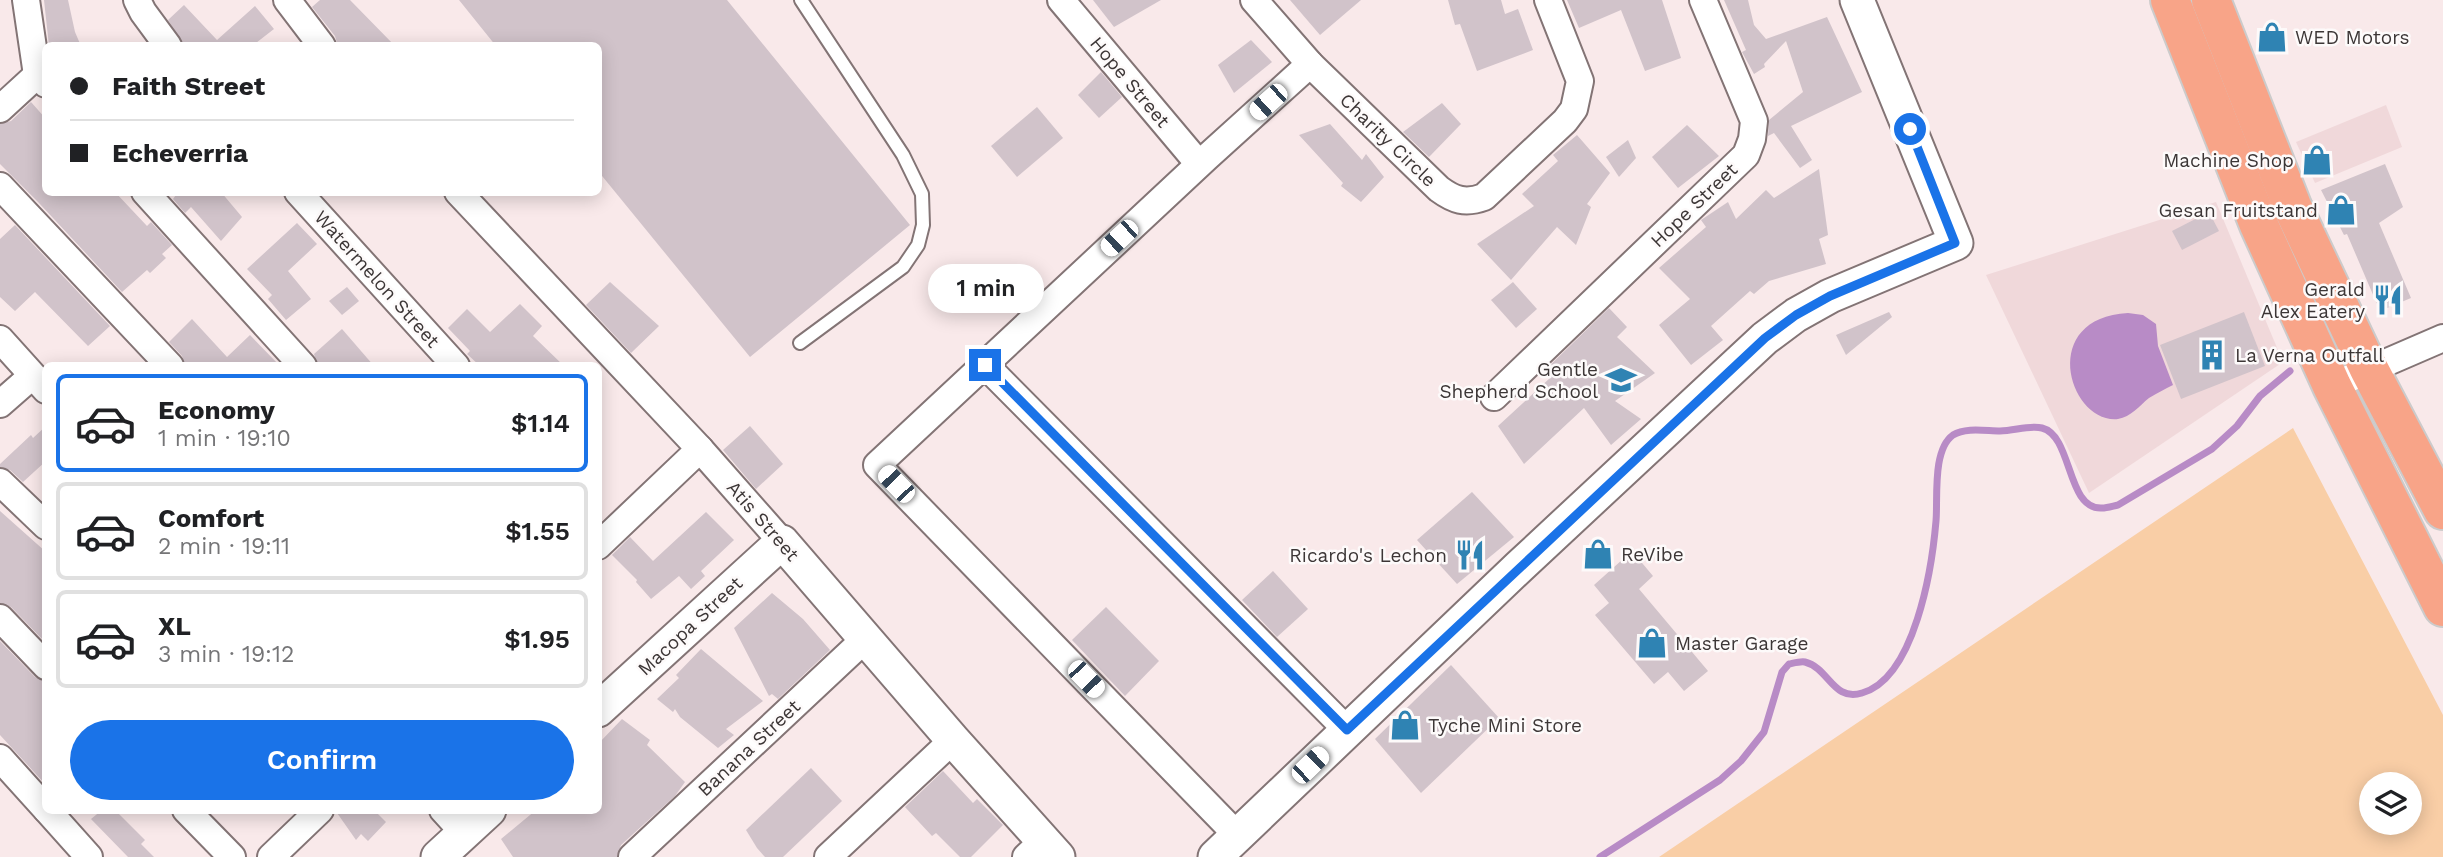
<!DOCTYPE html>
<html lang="en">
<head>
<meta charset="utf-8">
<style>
	body { margin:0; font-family:"Work Sans",sans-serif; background:#f2f2f2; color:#202124; height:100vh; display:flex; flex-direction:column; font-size:26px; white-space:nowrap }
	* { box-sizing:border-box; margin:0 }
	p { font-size:23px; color:#757577 }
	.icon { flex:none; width:38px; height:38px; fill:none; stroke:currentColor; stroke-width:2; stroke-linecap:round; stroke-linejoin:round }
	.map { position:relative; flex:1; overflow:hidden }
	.details { position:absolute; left:42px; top:362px; width:560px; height:452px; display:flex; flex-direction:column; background:#fff; border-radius:10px; box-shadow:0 4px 18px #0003 }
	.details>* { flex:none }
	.hud { position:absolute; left:42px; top:42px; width:560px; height:154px; border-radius:10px; box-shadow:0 4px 18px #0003; display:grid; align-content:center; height:154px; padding:0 28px; background:#fff }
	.controls { position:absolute; left:2359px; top:772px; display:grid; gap:14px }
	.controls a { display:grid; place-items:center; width:63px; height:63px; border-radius:50%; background:#fff; box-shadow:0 4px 18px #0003; font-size:35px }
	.end { position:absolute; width:32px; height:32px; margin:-16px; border:9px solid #1a73e8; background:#fff; box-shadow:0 0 0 4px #fff }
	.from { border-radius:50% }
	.bubble { position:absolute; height:49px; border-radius:24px; background:#fff; box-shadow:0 4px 18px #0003; font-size:23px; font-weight:600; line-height:49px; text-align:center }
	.car { position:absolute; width:21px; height:42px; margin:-21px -10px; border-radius:9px; box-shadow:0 0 5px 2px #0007; background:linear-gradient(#fff 24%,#345 0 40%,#fff 0 76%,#345 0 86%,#fff 0) }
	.hud b { display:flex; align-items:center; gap:24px; height:66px; font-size:26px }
	.hud b+b { border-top:2px solid #e0e0e0 }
	.hud i { width:18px; height:18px; background:#202124 }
	ul { padding:12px 0 0; list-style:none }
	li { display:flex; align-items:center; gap:21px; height:98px; margin:0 14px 10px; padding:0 14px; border:4px solid #e0e0e0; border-radius:10px }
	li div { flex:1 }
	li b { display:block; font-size:26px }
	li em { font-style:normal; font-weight:600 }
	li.active { border-color:#1a73e8 }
	li>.icon { width:63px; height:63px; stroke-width:1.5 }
	.primary-button { display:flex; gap:14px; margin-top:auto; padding:14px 28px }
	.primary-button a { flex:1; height:80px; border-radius:42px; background:#1a73e8; color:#fff; font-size:28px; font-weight:600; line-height:80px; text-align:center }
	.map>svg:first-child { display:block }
	.built { fill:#f0d8da }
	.green { fill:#f9cea6; fill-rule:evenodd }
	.water { fill:#b88bc6 }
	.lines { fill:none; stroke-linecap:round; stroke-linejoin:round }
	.stream { stroke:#b88bc6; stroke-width:7 }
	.building { fill:#d1c3ca }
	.service-casing { stroke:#837475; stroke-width:16 }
	.minor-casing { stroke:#837475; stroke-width:30 }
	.tertiary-casing { stroke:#837475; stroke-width:37 }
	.trunk-casing { stroke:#cccbcb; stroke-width:42 }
	.service { stroke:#fff; stroke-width:12 }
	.minor { stroke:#fff; stroke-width:26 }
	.tertiary { stroke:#fff; stroke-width:33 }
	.trunk { stroke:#f8a488; stroke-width:38 }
	.route { stroke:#1a73e8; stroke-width:9 }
	.labels { text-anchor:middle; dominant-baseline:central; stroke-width:5; stroke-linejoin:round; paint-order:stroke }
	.poi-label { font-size:19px; fill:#3c3636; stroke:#fdfafa; text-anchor:start }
	.street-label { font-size:19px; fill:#3c3636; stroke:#fdfafa }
</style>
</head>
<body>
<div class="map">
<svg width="2443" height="857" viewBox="0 0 2443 857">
	<rect width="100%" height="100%" fill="#f9e9ea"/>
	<g class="built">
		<polygon points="2386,105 2402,147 2315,183 2296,142"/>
		<polygon points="2216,202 2283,362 2089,493 1986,275"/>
	</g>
	<path class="green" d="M2293,428L2443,715V857H1659ZM2371,784H2410V822H2371Z"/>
	<path class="water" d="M2128,313L2143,315L2156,324L2158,346L2173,385C2165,389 2157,393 2149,398C2139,406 2131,417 2118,419C2069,424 2037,318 2128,313Z"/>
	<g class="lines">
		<path class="stream" d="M1600,857L1720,780L1741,761L1764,732L1782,672L1789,664C1794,663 1801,661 1805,662C1829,668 1833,702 1862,693C1915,678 1932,568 1936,521C1938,499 1932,450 1953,435C1966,427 1986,431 2000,431C2014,431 2029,425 2042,428C2073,436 2066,510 2102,508C2107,508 2113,506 2118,505L2212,449L2237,426L2260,396L2290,371"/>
	</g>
	<g class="building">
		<polygon points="44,0 68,0 75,32 81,46 49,46"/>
		<polygon points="320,0 350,0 395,46 338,46 335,36 312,7"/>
		<polygon points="459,0 727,0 910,225 750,357 598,171 598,46 496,46"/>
		<polygon points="1093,0 1161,0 1114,27"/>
		<polygon points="1290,0 1361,0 1320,35"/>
		<polygon points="1448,0 1501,0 1505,14 1518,9 1533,50 1477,71 1460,24 1455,25"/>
		<polygon points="1567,0 1662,0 1681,58 1645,71 1621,10 1579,28"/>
		<polygon points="1724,0 1748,0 1754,25 1766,39 1827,17 1862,92 1791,126 1812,160 1800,168 1774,133 1768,136 1769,120 1803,92 1786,41 1764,64 1765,67 1754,74 1742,52 1746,50"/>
		<polygon points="184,5 217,40 255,6 274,29 252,46 184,46 168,20"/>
		<polygon points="1251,40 1272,62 1234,93 1218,65"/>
		<polygon points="1101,72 1122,97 1099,118 1078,95"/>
		<polygon points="31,102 46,119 46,192 115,192 147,226 151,222 172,245 162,254 166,258 150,273 147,270 122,292 39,203 0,164 0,124 11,121"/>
		<polygon points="1442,103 1461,124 1429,157 1403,132"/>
		<polygon points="1037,107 1063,138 1017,177 991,146"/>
		<polygon points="1330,124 1362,160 1366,154 1384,177 1361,202 1341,186 1343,183 1299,135"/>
		<polygon points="1687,125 1719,156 1678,188 1652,157"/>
		<polygon points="1577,135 1610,173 1587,204 1591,207 1576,245 1557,227 1511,280 1477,244 1534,206 1522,194 1558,161 1553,155"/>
		<polygon points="1628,140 1636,158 1619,177 1606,157"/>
		<polygon points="2385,164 2403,207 2379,223 2411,298 2380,311 2347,234 2344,235 2321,190"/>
		<polygon points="1819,169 1828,235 1819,239 1826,264 1769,281 1754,294 1750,291 1711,326 1723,340 1691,365 1659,325 1690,299 1659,268 1706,227 1701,220 1728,202 1736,219 1766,190 1774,198"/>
		<polygon points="178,192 221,192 242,217 221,241 191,207 185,213 173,199"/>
		<polygon points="2209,212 2219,231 2182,250 2172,231"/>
		<polygon points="297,223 317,244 288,271 311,299 286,320 268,299 272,295 247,269"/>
		<polygon points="15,225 110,326 88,346 35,292 15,311 0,297 0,239"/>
		<polygon points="610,282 659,326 631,353 586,305"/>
		<polygon points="1513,282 1537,309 1516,328 1491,300"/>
		<polygon points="347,287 359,301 342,315 329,301"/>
		<polygon points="520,304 542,326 533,336 564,366 480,366 467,354 470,351 448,328 467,309 490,332"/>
		<polygon points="1609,308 1627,327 1617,337 1655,373 1615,401 1641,419 1611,445 1584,408 1524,464 1498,426 1550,378 1544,371"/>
		<polygon points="1889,312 1892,317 1846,355 1836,335"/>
		<polygon points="2244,312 2265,366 2181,399 2160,345"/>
		<polygon points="192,319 227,357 250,335 280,366 185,366 182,356 169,342"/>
		<polygon points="342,329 374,366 318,366 314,354"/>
		<polygon points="46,426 46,461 23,482 10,470 0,467 0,464 31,435 33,438"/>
		<polygon points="750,426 783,464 756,489 723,450"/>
		<polygon points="1472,492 1514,537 1457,584 1417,540"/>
		<polygon points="0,511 46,552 46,643 11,607 0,603"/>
		<polygon points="706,512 734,540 701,571 705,576 691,589 679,576 651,599 636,582 637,580 612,555 630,537 653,561"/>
		<polygon points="1632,551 1653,576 1639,589 1708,671 1684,691 1668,672 1654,684 1595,615 1609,603 1594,585"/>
		<polygon points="1273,571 1308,609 1277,637 1242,600"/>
		<polygon points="772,593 803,619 830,650 778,699 772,694 769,696 734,628"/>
		<polygon points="1106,607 1159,661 1125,696 1072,640"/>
		<polygon points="0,641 35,677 46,681 46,785 0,735"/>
		<polygon points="701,649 763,701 726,729 734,735 718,748 680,717 675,709 673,712 657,699 679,678 676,675"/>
		<polygon points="1451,665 1499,718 1421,793 1375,739"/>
		<polygon points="622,719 650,740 647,745 685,782 675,796 621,845 617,857 513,857 501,839 536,810 598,810 598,744"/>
		<polygon points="811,768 842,801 783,857 765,857 757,848 746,830"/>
		<polygon points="943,771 973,803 977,799 1003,825 971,857 960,857 936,833 932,836 905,807"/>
		<polygon points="102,810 115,810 145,840 141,844 154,857 128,857 91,819"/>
		<polygon points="335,810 374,810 386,822 368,841 361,834 356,840"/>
	</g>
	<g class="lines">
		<g class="service-casing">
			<polyline id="service" points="800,343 903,267 918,245 923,225 922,194 903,155 801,0"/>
		</g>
		<g class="minor-casing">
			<g id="minor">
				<polyline points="26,0 37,75 46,84"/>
				<polyline points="137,0 143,12 168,46"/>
				<polyline points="287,0 322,46"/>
				<polyline points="1061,0 1199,164"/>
				<path d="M1254,0L1310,64L1439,189C1454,200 1465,204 1484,197L1565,121L1574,109L1580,81L1548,0"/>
				<polyline points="0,109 37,75"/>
				<polyline points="0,186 170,366"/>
				<polyline points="145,192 303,366"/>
				<polyline points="298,192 456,366"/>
				<polyline points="458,192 700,449 782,542"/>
				<polyline points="0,339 46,390"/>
				<polyline points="985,365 1347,730"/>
				<polyline points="2332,386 2443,338"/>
				<polyline points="1494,397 1746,155 1752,139 1754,121 1703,0"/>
				<polyline points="0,404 32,376"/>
				<polyline points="0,482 46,526"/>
				<polyline points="598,546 700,449"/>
				<polyline points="0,618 46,666"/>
				<polyline points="0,758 46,809"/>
				<polyline points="47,810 89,857"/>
				<polyline points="186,810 232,857"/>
				<polyline points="443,810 464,833"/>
				<polyline points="1237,835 877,465 1206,158 1310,64"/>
				<polyline points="271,857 320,810"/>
				<polyline points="632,857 865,639"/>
				<polyline points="828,857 953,740"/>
				<polyline points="1026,857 1043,841"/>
			</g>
		</g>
		<g class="tertiary-casing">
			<g id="tertiary">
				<polyline points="598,710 782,542 953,740 1058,857"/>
				<polyline points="438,857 489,810"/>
				<polyline points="1215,857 1520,566 1765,338 1796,315 1830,296 1956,243 1857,0"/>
			</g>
		</g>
		<g class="trunk-casing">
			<g id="trunk">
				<polyline points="2170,0 2259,225 2332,386 2443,607"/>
				<polyline points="2211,0 2292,206 2369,369 2443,510"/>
			</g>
		</g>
		<use href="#service" class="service"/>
		<use href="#minor" class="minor"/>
		<use href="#tertiary" class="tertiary"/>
		<use href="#trunk" class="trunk"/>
	</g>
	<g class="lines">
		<polyline class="route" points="985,365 1347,730 1765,338 1796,315 1830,296 1955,243 1910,129"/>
	</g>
	<defs>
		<g id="shop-bare" transform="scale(2.415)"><path d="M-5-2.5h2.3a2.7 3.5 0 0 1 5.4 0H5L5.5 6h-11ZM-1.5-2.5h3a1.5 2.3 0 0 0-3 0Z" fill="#2f83b3" stroke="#fdfafa" stroke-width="2.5" paint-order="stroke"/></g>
		<g id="restaurant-bare" transform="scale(2.415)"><path d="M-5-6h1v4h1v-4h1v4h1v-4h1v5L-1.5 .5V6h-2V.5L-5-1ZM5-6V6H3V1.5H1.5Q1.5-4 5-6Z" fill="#2f83b3" stroke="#fdfafa" stroke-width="2.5" paint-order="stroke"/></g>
		<g id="building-bare" transform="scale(2.415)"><path d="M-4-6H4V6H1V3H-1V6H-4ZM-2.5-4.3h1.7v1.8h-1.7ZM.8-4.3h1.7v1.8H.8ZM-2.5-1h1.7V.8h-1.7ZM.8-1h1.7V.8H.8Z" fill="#2f83b3" stroke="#fdfafa" stroke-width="2.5" paint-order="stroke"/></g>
		<g id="school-bare" transform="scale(2.415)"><path d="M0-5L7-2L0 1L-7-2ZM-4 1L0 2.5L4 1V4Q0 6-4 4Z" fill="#2f83b3" stroke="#fdfafa" stroke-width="2.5" paint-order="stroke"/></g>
	</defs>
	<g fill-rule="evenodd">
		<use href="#shop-bare" x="2272" y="37"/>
		<use href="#shop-bare" x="2317" y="160"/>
		<use href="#shop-bare" x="2341" y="210"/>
		<use href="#restaurant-bare" x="2388" y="300"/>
		<use href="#building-bare" x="2212" y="355"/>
		<use href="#school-bare" x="1621" y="380"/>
		<use href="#shop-bare" x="1598" y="554"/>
		<use href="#restaurant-bare" x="1470" y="555"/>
		<use href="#shop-bare" x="1652" y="643"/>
		<use href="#shop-bare" x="1405" y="725"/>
	</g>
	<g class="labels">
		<g class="poi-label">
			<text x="2295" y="37">WED Motors</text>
			<text x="2294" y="160" text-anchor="end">Machine Shop</text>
			<text x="2318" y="210" text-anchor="end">Gesan Fruitstand</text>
			<text x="2365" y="289" text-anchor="end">Gerald<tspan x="2365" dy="22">Alex Eatery</tspan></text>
			<text x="2235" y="355">La Verna Outfall</text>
			<text x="1598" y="369" text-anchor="end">Gentle<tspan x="1598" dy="22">Shepherd School</tspan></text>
			<text x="1621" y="554">ReVibe</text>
			<text x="1447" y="555" text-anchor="end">Ricardo's Lechon</text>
			<text x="1675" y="643">Master Garage</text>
			<text x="1428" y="725">Tyche Mini Store</text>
		</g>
		<g class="street-label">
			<text transform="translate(1130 82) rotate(50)">Hope Street</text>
			<text transform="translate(1388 140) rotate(44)">Charity Circle</text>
			<text transform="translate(1694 205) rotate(-44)">Hope Street</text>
			<text transform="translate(377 279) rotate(48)">Watermelon Street</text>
			<text transform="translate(763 521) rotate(49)">Atis Street</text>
			<text transform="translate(690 626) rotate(-43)">Macopa Street</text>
			<text transform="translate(749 748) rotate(-43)">Banana Street</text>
		</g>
	</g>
</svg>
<div class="controls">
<a><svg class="icon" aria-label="layers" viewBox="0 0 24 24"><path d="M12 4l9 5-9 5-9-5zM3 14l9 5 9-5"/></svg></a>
</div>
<i class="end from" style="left:1910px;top:129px"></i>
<i class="end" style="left:985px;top:365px"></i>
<div class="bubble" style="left:928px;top:264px;width:116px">1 min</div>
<i class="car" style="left:1268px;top:102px;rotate:228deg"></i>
<i class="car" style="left:1119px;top:238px;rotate:227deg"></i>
<i class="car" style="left:896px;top:484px;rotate:316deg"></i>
<i class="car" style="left:1086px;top:679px;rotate:136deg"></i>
<i class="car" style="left:1310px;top:765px;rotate:46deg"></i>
<div class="hud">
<b><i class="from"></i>Faith Street</b>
<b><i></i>Echeverria</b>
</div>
<section class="details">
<ul>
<li class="active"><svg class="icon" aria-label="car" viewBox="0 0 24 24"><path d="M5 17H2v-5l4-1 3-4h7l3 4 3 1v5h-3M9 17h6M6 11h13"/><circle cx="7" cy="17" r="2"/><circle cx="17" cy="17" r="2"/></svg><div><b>Economy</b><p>1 min · 19:10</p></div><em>$1.14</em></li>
<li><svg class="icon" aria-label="car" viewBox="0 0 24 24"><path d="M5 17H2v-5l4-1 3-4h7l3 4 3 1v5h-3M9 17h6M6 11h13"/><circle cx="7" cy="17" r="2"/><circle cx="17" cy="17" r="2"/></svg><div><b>Comfort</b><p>2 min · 19:11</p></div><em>$1.55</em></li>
<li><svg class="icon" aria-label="car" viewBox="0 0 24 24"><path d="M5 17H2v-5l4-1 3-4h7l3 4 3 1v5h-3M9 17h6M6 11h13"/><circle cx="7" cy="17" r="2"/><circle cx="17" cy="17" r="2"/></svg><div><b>XL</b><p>3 min · 19:12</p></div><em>$1.95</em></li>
</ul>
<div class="primary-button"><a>Confirm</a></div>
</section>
</div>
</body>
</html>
